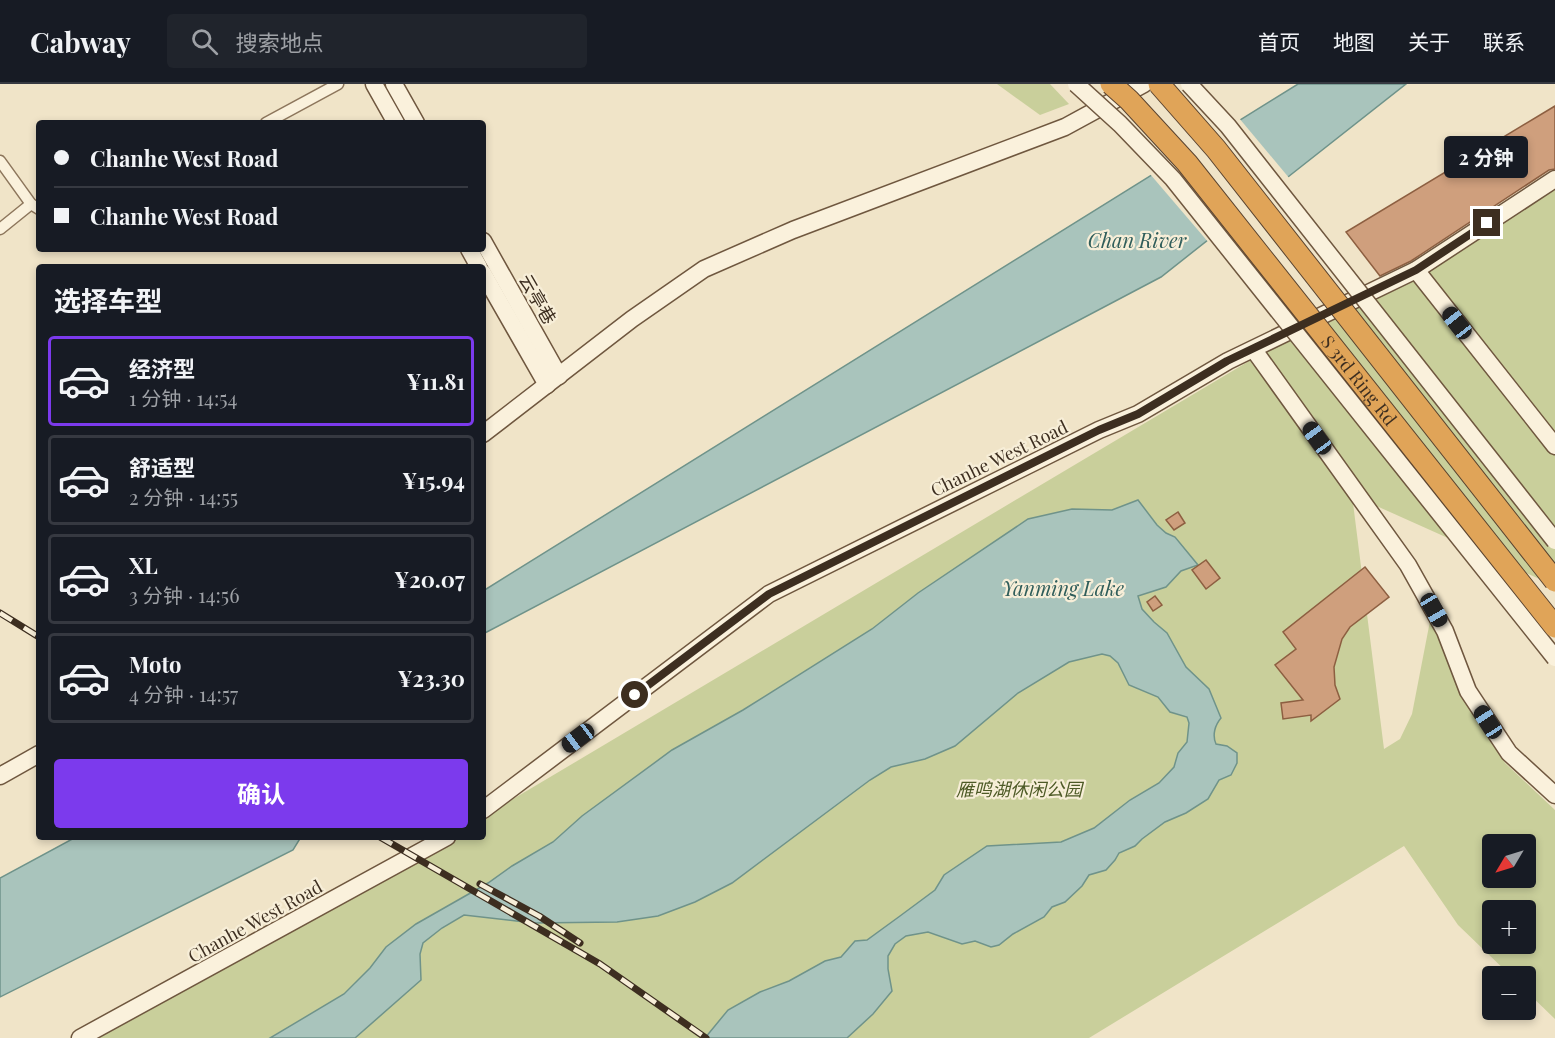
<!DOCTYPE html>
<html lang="zh">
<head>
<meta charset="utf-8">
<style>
	body { margin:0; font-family:"Playfair Display","Noto Sans SC",serif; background:#20242c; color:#f1f3f6; height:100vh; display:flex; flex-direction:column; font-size:22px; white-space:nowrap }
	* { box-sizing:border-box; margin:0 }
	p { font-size:20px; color:#9ea1a6 }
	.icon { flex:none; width:33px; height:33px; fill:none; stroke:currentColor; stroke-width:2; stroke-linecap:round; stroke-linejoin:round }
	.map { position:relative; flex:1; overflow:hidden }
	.drawer { position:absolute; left:36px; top:180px; width:450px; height:576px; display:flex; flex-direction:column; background:#171b24; border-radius:6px; box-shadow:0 3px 9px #0003 }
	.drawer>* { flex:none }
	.banner { position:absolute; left:36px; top:36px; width:450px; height:132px; border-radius:6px; box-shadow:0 3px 9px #0003; display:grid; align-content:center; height:132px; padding:0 18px; background:#171b24 }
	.needle { width:39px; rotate:232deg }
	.fabs { position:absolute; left:1482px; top:750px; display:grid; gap:12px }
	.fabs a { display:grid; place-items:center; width:54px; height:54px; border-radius:6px; background:#171b24; box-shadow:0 3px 9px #0003; font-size:30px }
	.end { position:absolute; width:27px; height:27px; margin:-14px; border:8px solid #3d2e20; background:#fff; box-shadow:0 0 0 3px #fff }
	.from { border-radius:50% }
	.bubble { position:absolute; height:42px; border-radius:6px; background:#171b24; box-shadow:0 3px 9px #0003; font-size:20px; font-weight:700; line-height:42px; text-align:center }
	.car { position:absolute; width:18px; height:36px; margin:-18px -9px; border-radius:8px; box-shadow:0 0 4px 2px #0007; background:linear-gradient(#222 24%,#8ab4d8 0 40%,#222 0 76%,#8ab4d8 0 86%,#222 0) }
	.banner b { display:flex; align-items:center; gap:21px; height:57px; font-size:22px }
	.banner b+b { border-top:2px solid #363941 }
	.banner i { width:15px; height:15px; background:#f1f3f6 }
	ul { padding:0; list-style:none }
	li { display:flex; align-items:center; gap:18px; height:90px; margin:0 12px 9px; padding:0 6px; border:3px solid #363941; border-radius:6px }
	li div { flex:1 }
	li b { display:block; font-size:22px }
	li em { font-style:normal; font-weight:700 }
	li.active { border-color:#7c3aed }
	li>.icon { width:54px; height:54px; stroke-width:1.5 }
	h2 { padding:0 18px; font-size:27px; line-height:72px }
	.primary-button { display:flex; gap:12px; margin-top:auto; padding:12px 18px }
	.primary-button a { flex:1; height:69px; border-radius:6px; background:#7c3aed; color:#fff; font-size:24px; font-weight:700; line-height:69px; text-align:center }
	header { display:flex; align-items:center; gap:36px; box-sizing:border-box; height:84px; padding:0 30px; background:#171b24; border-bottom:2px solid #363941 }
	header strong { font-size:28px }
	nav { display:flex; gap:33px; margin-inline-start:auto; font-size:21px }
	.search { width:420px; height:54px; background:#20242c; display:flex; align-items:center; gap:15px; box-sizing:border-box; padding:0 21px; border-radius:6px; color:#9ea1a6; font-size:22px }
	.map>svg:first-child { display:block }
	.green { fill:#c9cf9b; fill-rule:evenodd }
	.water { fill:#a9c4bc; stroke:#6f938a; stroke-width:1.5 }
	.pier { fill:#f0e4c8 }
	.building { fill:#cf9f7d; stroke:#8d5f41; stroke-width:1.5 }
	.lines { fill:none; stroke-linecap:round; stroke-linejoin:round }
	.street-casing { stroke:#8d765c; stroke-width:13 }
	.secondary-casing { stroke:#6f573f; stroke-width:19 }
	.street { stroke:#faf1dc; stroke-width:10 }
	.secondary { stroke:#faf1dc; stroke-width:16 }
	.rail-casing { stroke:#3d2e20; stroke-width:7 }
	.rail { stroke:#f7eed8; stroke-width:4.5; stroke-dasharray:14; stroke-linecap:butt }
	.secondary-bridge-casing { stroke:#6f573f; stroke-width:19; stroke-linecap:butt }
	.highway-bridge-casing { stroke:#5b4430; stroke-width:23; stroke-linecap:butt }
	.secondary-bridge { stroke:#faf1dc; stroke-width:16 }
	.highway-bridge { stroke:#e0a458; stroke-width:21 }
	.route { stroke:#3d2e20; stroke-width:8 }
	.labels { text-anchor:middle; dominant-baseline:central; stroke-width:4.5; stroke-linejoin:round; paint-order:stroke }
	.street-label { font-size:18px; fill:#3d2e20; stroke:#f7eed8 }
	.park-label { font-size:18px; font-style:italic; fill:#4d5a26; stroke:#f7eed8 }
	.water-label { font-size:20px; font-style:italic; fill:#2f5d5a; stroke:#f7eed8 }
</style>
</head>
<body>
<header>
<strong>Cabway</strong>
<div class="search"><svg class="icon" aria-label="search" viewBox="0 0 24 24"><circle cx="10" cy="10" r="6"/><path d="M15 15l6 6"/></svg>搜索地点</div>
<nav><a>首页</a><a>地图</a><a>关于</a><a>联系</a></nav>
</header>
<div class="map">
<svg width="1555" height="954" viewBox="0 0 1555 954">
	<rect width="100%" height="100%" fill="#f0e4c8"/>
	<g class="green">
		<polygon points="997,0 1050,0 1069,20 1040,31"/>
		<path d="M1555,95V502L1352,411L1384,665L1400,655L1412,630L1430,537L1505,679L1555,726V935L1526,907V892H1511L1458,841L1404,762L1089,954H84L449,753H483V733ZM1492,760H1526V794H1492ZM1492,826H1526V860H1492Z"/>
	</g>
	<g class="water">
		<polygon points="1298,0 1406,0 1161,193 483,550 483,507"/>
		<path d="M1138,416L1157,441L1166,449L1175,453L1198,481L1181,487L1166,503L1138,512L1142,525L1154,538L1167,549L1186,583L1209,605L1221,634C1215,641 1212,651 1216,660L1227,662L1237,669V679L1231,691L1219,696L1208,715L1186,729L1165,738L1142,755L1135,762L1119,769L1115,776L1106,786L1089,791L1082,802L1065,818L1052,823L1044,833L1013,850L999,861L991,863L975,857L962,860L928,848L906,852L895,860L888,872V885L892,907L873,930L847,954H705L728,926L760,908L789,897L825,877L841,873L855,857L867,856L900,832L935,806L944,791L987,762L1061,758L1094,744L1130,716L1159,699L1174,683L1178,669L1187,658L1189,639L1187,633L1170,628L1158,613L1129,601L1118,579L1110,572L1102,570L1069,578L1018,609L955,662L925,675L891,683L870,696L732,799L695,818L658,832L617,838L533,839L464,831L442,844L423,859L420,870L421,896L355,954H270L344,910L370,884L386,863L416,840L488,799L512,782L553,758L582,732L672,666L743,626L872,545L918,509L1028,435L1072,425L1112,426Z"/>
		<polygon points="76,753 301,753 293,766 0,913 0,794"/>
	</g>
	<polygon class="pier" points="1239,34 1290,95 1209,159 1150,90"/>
	<g class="building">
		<polygon points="1555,22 1555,85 1549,86 1411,177 1380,192 1346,148"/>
		<polygon points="1178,428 1185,439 1174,446 1166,436"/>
		<polygon points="1206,476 1220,494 1206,505 1192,486"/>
		<polygon points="1365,483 1389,513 1350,543 1342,555 1334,583 1335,601 1340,615 1311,637 1311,631 1283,635 1281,619 1303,616 1275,581 1296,565 1283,548"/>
		<polygon points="1155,512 1162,521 1153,527 1147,518"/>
	</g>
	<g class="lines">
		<g class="street-casing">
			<g id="street">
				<polyline points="266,39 338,0"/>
				<polyline points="0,77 31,120 39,125"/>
				<polyline points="0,145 31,120"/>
			</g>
		</g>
		<g class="secondary-casing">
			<g id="secondary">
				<polyline points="374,0 396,39"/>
				<polyline points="394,0 416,39"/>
				<polyline points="483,157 559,292"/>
				<polyline points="469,165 479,183"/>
				<polyline points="1416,186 1555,362"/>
				<polyline points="483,189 547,301"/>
				<polyline points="1254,266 1408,481 1445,547 1468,607 1509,669 1555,711"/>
				<polyline points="483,350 632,235 704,185 793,146 1065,43 1144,0"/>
				<polyline points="0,692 39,670"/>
				<polyline points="483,726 769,510 1099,346 1138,330 1228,277 1416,186 1555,95"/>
				<polyline points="80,954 447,753"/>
			</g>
		</g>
		<use href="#street" class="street"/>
		<use href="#secondary" class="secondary"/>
		<g class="rail-casing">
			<g id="rail">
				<polyline points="0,529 39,553"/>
				<polyline points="380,753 600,880 706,954"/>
				<polyline points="480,800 539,832 580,859"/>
			</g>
		</g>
		<use href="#rail" class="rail"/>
		<g class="secondary-bridge-casing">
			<g id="secondary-bridge">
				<polyline points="1076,0 1120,40 1173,95 1555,574"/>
				<polyline points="1189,0 1228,42 1555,457"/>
			</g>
		</g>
		<g class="highway-bridge-casing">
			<g id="highway-bridge">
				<path id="s1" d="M1111,0L1129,16L1187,79L1555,543"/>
				<polyline points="1159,0 1216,65 1555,497"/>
			</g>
		</g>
		<use href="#secondary-bridge" class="secondary-bridge"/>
		<use href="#highway-bridge" class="highway-bridge"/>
	</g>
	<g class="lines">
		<polyline class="route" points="635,611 769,510 1099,346 1138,330 1227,277 1416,186 1487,139"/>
	</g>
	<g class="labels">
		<g class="street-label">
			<text transform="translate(538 215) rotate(60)">云亭巷</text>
			<text stroke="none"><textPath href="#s1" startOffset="387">S 3rd Ring Rd</textPath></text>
			<text transform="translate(999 374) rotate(-26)">Chanhe West Road</text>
			<text transform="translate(255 837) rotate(-29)">Chanhe West Road</text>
		</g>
		<g class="park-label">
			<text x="1019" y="705">雁鸣湖休闲公园</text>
		</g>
		<g class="water-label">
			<text x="1137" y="155">Chan River</text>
			<text x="1063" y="503">Yanming Lake</text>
		</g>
	</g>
</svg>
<div class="fabs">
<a><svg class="needle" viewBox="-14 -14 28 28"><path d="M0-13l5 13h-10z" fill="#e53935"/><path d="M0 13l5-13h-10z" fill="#9ea1a6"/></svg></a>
<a>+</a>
<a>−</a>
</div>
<i class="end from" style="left:635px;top:611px"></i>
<i class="end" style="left:1487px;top:139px"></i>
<div class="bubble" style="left:1444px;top:52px;width:84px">2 分钟</div>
<i class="car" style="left:1457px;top:239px;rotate:322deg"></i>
<i class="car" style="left:1317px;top:354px;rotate:324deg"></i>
<i class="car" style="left:1434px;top:526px;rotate:150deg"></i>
<i class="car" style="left:1488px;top:638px;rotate:327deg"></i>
<i class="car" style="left:578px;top:654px;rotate:233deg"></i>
<div class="banner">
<b><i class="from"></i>Chanhe West Road</b>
<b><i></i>Chanhe West Road</b>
</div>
<section class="drawer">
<h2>选择车型</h2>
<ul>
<li class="active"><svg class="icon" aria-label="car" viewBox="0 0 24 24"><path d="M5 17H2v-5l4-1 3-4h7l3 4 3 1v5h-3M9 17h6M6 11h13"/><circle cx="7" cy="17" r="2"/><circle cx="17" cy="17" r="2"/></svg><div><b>经济型</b><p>1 分钟 · 14:54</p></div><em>¥11.81</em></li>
<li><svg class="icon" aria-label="car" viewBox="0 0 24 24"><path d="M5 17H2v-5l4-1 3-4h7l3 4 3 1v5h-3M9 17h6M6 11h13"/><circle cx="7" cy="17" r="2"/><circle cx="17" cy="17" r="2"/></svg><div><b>舒适型</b><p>2 分钟 · 14:55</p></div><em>¥15.94</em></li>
<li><svg class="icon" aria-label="car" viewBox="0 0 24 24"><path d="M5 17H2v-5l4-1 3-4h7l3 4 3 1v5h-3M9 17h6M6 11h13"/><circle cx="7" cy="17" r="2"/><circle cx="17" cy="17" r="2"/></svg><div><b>XL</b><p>3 分钟 · 14:56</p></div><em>¥20.07</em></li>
<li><svg class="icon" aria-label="car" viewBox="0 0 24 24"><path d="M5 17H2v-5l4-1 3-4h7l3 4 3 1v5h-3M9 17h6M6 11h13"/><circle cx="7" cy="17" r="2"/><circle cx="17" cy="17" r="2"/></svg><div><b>Moto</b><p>4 分钟 · 14:57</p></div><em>¥23.30</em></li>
</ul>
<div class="primary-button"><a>确认</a></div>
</section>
</div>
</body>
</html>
